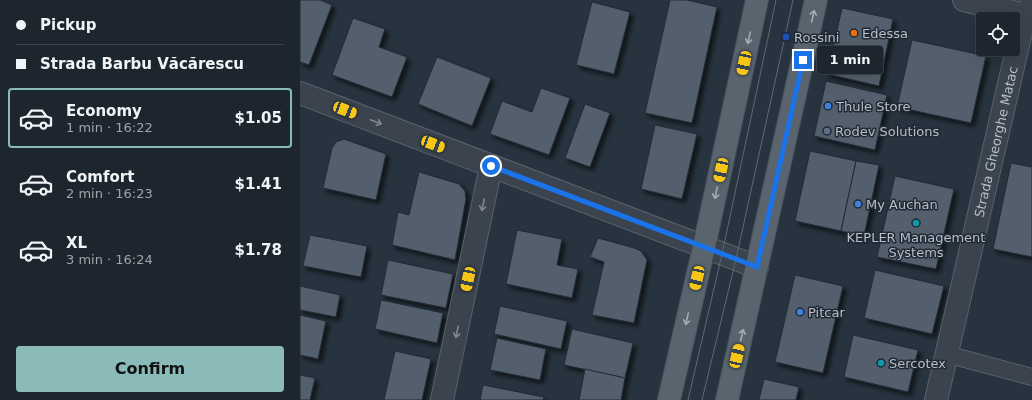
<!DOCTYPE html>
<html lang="en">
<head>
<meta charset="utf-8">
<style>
	body { margin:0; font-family:"DejaVu Sans",sans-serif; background:#252e36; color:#f1f3f6; height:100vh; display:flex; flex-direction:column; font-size:15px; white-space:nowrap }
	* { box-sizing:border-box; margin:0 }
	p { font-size:13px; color:#a0a5aa }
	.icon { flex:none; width:22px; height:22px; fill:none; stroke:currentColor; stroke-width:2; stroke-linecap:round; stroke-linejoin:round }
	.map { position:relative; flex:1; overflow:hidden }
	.side { display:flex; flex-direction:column; background:#1d262e; width:300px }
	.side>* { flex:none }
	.top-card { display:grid; align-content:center; height:88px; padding:0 16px; background:#1d262e }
	.controls { position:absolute; left:676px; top:12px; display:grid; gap:8px }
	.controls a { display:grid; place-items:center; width:44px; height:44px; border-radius:4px; background:#1d262e; box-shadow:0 4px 16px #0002,0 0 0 1px #3b434a; font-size:20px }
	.end { position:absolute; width:18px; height:18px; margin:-9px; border:5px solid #1a73e8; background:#fff; box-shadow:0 0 0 2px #fff }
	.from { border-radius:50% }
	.bubble { position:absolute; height:28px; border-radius:4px; background:#1d262e; box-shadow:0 4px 16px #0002,0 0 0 1px #3b434a; font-size:13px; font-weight:600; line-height:28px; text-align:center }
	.car { position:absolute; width:12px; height:24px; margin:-12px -6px; border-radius:5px; box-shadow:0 0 3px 1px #0007; background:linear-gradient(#f5c518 24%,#345 0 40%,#f5c518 0 76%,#345 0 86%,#f5c518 0) }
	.top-card b { display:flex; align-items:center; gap:14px; height:38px; font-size:15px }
	.top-card b+b { border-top:1px solid #3b434a }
	.top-card i { width:10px; height:10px; background:#f1f3f6 }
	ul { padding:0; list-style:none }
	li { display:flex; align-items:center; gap:12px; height:60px; margin:0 8px 6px; padding:0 8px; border:2px solid transparent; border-radius:4px }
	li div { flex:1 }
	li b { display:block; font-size:15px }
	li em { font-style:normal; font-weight:600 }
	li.active { border-color:#8bbbb9 }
	li>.icon { width:36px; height:36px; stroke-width:1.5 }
	.button { display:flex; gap:8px; margin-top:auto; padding:8px 16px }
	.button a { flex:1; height:46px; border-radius:4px; background:#8bbbb9; color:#111; font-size:16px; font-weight:600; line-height:46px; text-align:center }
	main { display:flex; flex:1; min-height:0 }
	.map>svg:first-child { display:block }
	.building { fill:#525e6c; stroke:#222b36; filter:url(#shadow) }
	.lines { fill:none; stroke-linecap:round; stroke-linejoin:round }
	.service-casing { stroke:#59626c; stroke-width:18 }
	.minor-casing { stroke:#59626c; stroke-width:24 }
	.primary-casing { stroke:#47505b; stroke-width:24 }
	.service { stroke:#3b444e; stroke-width:16 }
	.minor { stroke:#3b444e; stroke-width:22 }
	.primary { stroke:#59646e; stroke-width:22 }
	.tram { stroke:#5d6975; stroke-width:1 }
	.oneway { stroke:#a4adb7 }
	.oneway2 { stroke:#7f8892 }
	.route { stroke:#1a73e8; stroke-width:5 }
	.food-dot { fill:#e8710a; stroke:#202934; stroke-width:1.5 }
	.transit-dot { fill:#1a4fb4; stroke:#202934; stroke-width:1.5 }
	.shop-dot { fill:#3f7fe0; stroke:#202934; stroke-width:1.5 }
	.service-dot { fill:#5c6f8a; stroke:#202934; stroke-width:1.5 }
	.culture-dot { fill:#0f9aa8; stroke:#202934; stroke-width:1.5 }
	.labels { text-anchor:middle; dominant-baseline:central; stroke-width:3; stroke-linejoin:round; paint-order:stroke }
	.poi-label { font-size:13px; fill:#b7bfc9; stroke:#202934; text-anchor:start }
	.street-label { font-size:13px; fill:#b7bfc9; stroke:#202934 }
</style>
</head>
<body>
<main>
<section class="side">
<div class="top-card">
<b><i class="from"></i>Pickup</b>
<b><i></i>Strada Barbu Văcărescu</b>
</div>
<ul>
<li class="active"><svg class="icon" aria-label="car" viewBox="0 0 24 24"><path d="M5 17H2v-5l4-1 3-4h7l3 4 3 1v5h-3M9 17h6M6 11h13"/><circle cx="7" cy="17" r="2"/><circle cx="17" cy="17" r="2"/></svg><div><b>Economy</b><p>1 min · 16:22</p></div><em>$1.05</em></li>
<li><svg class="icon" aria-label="car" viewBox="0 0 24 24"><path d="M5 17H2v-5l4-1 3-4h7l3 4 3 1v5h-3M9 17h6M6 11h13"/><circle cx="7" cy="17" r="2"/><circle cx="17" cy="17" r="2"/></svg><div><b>Comfort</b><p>2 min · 16:23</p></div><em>$1.41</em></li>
<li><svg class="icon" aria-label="car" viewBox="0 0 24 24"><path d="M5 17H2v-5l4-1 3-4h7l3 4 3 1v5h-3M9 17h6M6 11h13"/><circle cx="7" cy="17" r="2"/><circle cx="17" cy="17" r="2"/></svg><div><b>XL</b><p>3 min · 16:24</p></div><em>$1.78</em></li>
</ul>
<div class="button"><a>Confirm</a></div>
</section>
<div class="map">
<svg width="732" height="400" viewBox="0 0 732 400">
	<defs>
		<filter id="shadow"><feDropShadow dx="3.5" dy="3.5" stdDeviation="2" flood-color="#0009"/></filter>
	</defs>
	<rect width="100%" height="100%" fill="#27333e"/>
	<g class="building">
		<polygon points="0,0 20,0 32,5 9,65 0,62"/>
		<polygon points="370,0 387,0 417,7 392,123 345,113"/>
		<polygon points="292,2 330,12 314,74 276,65"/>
		<polygon points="542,8 593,19 579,86 527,74"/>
		<polygon points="53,18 85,29 79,47 107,57 92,97 32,75"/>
		<polygon points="612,40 686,56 671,123 597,107"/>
		<polygon points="137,57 191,78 172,126 118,104"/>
		<polygon points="526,81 587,95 575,150 514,136"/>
		<polygon points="241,88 270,98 249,155 190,134 202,101 232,112"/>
		<polygon points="285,104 310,113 290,167 265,158"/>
		<polygon points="355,125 397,134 382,199 341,189"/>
		<polygon points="44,139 86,154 76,200 23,188 32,148 36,142"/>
		<polygon points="510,151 556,161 541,231 495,221"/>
		<polygon points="556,161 579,165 564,236 541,231"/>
		<polygon points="711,163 732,167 732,257 693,249"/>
		<polygon points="119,172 159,184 165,191 166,199 155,260 92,245 98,212 109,215"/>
		<polygon points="595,176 654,189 636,269 577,257"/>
		<polygon points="217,230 262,239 257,265 278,269 272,298 206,284"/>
		<polygon points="10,235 67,246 61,277 3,266"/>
		<polygon points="298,238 334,248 341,251 347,260 334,323 292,315 304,262 290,257"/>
		<polygon points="88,260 153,274 146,308 81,295"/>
		<polygon points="575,270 644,286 632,334 564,318"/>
		<polygon points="495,275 543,286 523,373 475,362"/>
		<polygon points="0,286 40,295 36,317 0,310"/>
		<polygon points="81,300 143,313 137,343 75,329"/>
		<polygon points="200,306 267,321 261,349 194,334"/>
		<polygon points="0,315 26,321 18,359 0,355"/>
		<polygon points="272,329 333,343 325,378 264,365"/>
		<polygon points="553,335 618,350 608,392 544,377"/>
		<polygon points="197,338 246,349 240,380 190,370"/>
		<polygon points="95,351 131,359 122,400 84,400"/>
		<polygon points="285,369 325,378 321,400 279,400"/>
		<polygon points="0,375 15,378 10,400 0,400"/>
		<polygon points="464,379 499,387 496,400 459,400"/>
		<polygon points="183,385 244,397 243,400 180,400"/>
	</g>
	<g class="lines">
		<g class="service-casing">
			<g id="service">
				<polyline points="725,15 729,0"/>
				<polyline points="646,354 732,377"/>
			</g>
		</g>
		<g class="minor-casing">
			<g id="minor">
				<polyline points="0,93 457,267"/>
				<polyline points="142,400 191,166"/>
				<path id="s1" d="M636,400L725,15L664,0"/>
			</g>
		</g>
		<g class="primary-casing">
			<g id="primary">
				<polyline points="369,400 404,247 457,0"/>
				<polyline points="427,400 516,0"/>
			</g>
		</g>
		<use href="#service" class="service"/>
		<use href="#minor" class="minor"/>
		<use href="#primary" class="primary"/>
		<g class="tram">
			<polyline points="388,400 422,254 476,0"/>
			<polyline points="402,400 436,259 493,0"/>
		</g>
	</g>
	<defs><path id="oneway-shaft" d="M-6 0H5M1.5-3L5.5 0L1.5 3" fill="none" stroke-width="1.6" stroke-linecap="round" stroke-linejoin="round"/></defs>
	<g class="oneway">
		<use href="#oneway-shaft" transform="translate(513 16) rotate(-78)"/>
		<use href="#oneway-shaft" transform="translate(449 38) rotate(102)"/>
		<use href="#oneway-shaft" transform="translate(416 193) rotate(102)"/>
		<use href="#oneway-shaft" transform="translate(387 319) rotate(103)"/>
		<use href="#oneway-shaft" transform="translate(442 335) rotate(-77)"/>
	</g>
	<g class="oneway2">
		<use href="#oneway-shaft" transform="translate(76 122) rotate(21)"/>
		<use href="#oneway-shaft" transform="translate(183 205) rotate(102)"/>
		<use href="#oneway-shaft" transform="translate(157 332) rotate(102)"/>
	</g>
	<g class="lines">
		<polyline class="route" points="191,166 457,267 503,60"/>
	</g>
	<circle class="food-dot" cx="554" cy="33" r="4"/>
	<rect class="transit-dot" x="482" y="33" width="8" height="8" rx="2"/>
	<g class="shop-dot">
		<circle cx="528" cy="106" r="4"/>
		<circle cx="558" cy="204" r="4"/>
		<circle cx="500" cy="312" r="4"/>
	</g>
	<circle class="service-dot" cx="527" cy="131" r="4"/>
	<g class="culture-dot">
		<circle cx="616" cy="223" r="4"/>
		<circle cx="581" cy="363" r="4"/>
	</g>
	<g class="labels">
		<g class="poi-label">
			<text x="562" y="33">Edessa</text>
			<text x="494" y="37">Rossini</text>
			<text x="536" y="106">Thule Store</text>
			<text x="535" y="131">Rodev Solutions</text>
			<text x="566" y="204">My Auchan</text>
			<text x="616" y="237" text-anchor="middle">KEPLER Management<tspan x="616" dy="15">Systems</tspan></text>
			<text x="508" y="312">Pitcar</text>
			<text x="589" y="363">Sercotex</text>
		</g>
		<g class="street-label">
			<text stroke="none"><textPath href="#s1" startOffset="265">Strada Gheorghe Matac</textPath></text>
		</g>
	</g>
</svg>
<div class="controls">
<a><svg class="icon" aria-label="locate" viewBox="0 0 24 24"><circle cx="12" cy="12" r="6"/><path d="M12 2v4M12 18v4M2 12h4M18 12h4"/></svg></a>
</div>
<i class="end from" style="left:191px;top:166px"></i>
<i class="end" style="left:503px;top:60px"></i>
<div class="bubble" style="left:517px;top:46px;width:66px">1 min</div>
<i class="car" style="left:444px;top:63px;rotate:192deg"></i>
<i class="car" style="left:45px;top:110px;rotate:111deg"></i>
<i class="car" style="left:133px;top:144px;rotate:111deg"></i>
<i class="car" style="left:421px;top:170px;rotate:192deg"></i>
<i class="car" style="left:397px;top:278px;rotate:193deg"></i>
<i class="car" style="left:168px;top:279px;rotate:192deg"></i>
<i class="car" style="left:437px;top:356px;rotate:13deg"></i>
</div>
</main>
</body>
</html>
